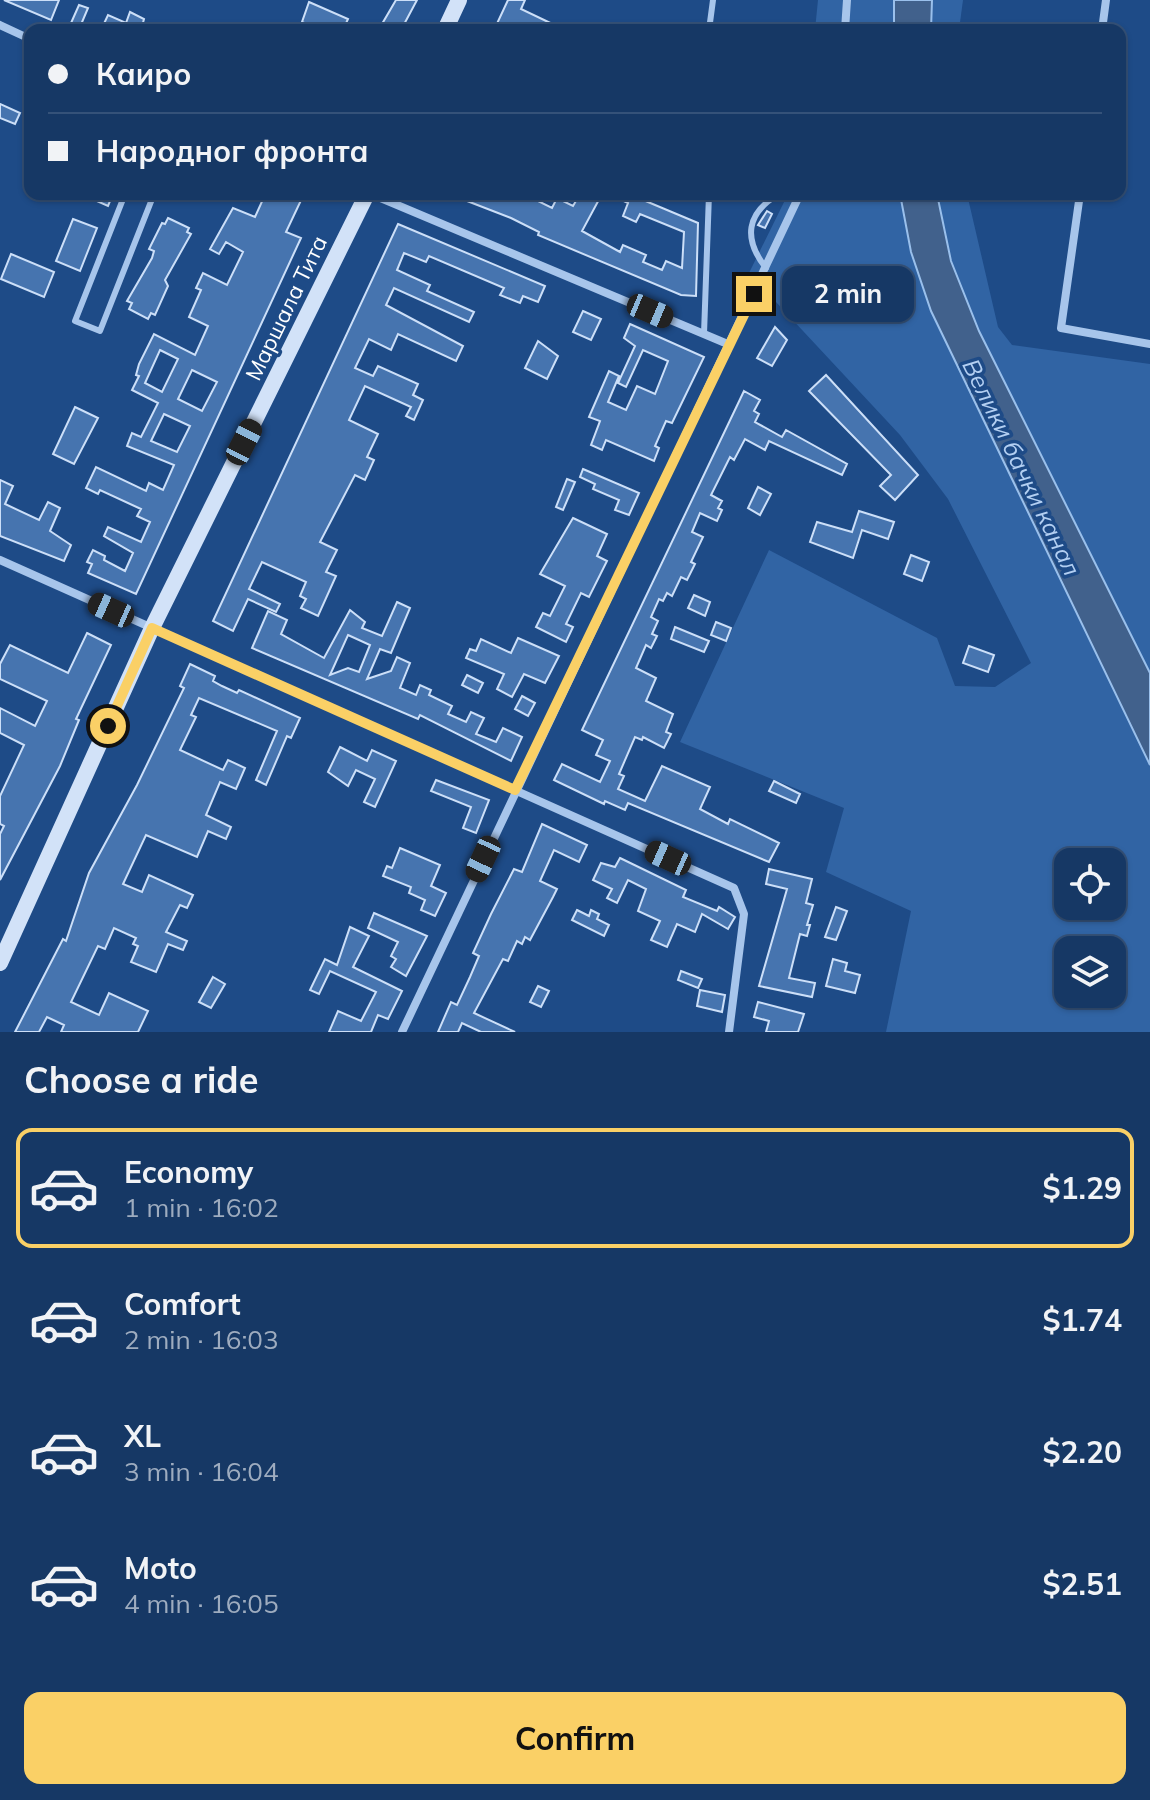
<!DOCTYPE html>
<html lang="en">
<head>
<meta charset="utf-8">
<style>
	body { margin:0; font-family:Mulish,sans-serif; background:#23436e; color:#f1f3f6; height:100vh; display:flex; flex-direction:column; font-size:30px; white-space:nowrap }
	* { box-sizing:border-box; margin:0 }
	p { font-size:26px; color:#9eacbf }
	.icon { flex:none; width:44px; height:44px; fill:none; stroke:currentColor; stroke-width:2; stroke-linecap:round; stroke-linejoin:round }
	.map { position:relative; height:1032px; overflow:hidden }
	.drawer { display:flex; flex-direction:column; background:#163865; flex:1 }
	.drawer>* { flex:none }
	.banner { position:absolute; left:24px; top:24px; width:1102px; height:176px; border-radius:16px; box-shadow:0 2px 6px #0004,0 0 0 2px #355279; display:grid; align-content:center; height:176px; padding:0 24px; background:#163865 }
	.buttons { position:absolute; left:1054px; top:848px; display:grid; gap:16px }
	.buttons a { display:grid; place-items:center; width:72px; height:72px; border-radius:16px; background:#163865; box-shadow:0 2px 6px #0004,0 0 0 2px #355279; font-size:40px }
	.end { position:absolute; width:36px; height:36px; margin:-18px; border:10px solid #fad066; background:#111; box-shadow:0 0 0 4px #111 }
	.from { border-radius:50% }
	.bubble { position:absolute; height:56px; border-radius:16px; background:#163865; box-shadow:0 2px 6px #0004,0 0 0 2px #355279; font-size:26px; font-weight:700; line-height:56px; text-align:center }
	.car { position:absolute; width:24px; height:48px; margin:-24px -12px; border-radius:10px; box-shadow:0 0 6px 2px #0007; background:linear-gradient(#222 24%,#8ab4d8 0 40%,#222 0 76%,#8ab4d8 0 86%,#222 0) }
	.banner b { display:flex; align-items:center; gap:28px; height:76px; font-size:30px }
	.banner b+b { border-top:2px solid #355279 }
	.banner i { width:20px; height:20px; background:#f1f3f6 }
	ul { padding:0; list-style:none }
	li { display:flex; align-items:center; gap:24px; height:120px; margin:0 16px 12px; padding:0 8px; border:4px solid transparent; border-radius:16px }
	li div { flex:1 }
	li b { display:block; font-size:30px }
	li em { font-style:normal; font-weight:700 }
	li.selected { border-color:#fad066 }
	li>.icon { width:72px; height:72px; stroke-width:1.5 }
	h2 { padding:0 24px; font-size:36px; line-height:96px }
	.primary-button { display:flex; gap:16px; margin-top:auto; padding:16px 24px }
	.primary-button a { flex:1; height:92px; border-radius:16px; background:#fad066; color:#111; font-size:32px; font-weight:700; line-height:92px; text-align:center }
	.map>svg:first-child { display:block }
	.green { fill:#3164a4; fill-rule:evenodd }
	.water { fill:#41618c; stroke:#9ac0ec; stroke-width:2 }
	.building { fill:#4674af; stroke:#ccdff8; stroke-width:2; fill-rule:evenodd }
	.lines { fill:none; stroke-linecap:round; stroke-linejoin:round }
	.lane { stroke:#a7c5eb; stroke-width:6 }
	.street { stroke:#a7c5eb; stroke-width:8 }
	.secondary { stroke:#d2e2f8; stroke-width:16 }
	.route { stroke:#fad066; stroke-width:10 }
	.labels { text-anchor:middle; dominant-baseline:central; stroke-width:7; stroke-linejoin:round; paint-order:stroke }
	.street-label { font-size:22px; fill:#fff; stroke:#1e4b87 }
	.water-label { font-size:24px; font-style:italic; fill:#b3cff2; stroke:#1e4b87 }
</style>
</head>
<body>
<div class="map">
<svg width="1150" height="1032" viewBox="0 0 1150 1032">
	<rect width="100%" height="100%" fill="#1e4b87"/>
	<g class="green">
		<polygon points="818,0 894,0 894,30 815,30"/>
		<polygon points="932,0 963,0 959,30 931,30"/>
		<path d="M788,194H900L911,252L931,311L1150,765V1032H886L911,911L826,872L844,808L680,742L769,550L937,638L955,686L995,687L1031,663L948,499L900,435L749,273ZM1068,862H1112V906H1068ZM1068,950H1112V994H1068Z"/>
		<polygon points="937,194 967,194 998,327 1012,345 1150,364 1150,673 979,331 951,261"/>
	</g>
	<g class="water">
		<polygon points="894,0 932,0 931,30 894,30"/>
		<polygon points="900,194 937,194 951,261 979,331 1150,673 1150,765 931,311 911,252"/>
	</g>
	<g class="building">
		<polygon points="4,0 59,0 51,20"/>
		<polygon points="396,0 417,0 401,30 382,24"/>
		<polygon points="508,0 525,0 521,9 565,30 494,30"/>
		<polygon points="309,2 348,19 343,30 321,30 302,22"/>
		<polygon points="79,5 88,8 80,27 71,23"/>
		<polygon points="130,12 144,19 141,30 101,30 108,15 126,23"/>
		<polygon points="0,104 20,113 15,124 0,118"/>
		<polygon points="81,194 113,194 108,206"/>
		<path d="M271,194H304L286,232L301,238L136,594L88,573L92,564L87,562L93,550L105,556L104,560L125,571L133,553L104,536L108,527L141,542L150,522L137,516L141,509L100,490L98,494L86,488L96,467L146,491L149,483L163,490L174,465L127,446L132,433L141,437L158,403L132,390L139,376L136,375L139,364L154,334L195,355L208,326L189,317L201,290L196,288L203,273L227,285L243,252L226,242L219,254L210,249L233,208L255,217L264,197L269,199ZM160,350L178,359L162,392L145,383ZM192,370L217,382L202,411L178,399ZM164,414L190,426L177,452L151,441Z"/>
		<polygon points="449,194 493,194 507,200 510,194 524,199 526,195 552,208 557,198 573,206 580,194 602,194 582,231 620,252 623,245 646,255 643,262 662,270 666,261 682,268 684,232 640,214 636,222 623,216 628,203 609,194 638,194 636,197 698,223 696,296 681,295 538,235 539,232 511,218"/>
		<polygon points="767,211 772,214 765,228 758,225"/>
		<polygon points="168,218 189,228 187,232 191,234 165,280 168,286 155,315 151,313 148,319 129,309 132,303 127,301 152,258 154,251 149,249 162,223 165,224"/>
		<polygon points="73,219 97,228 80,271 56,261"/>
		<polygon points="398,224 545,286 538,302 523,296 520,303 500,295 504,288 429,256 426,262 404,253 397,270 430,285 427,291 474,312 469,322 394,288 386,305 463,346 456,361 398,334 391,350 369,339 355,368 373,376 378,366 418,384 413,395 423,400 414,420 406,416 411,407 365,386 349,420 378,434 367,457 374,460 365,480 355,475 320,542 337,550 326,572 336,576 318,616 301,608 306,599 300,596 306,582 262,562 249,589 280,604 276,612 248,599 233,631 213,621"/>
		<polygon points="11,254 54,272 44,297 1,279"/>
		<polygon points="583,311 601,319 591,340 573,332"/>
		<polygon points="630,324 704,357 672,423 666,421 655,446 659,448 654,461 606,440 602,450 591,445 600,421 589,417 609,371 619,376 608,402 626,410 637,386 655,394 668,361 643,350 626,387 618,383 635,346 624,338"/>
		<polygon points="775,327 787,340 772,366 757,358"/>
		<polygon points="538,341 558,356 547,379 525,368"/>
		<polygon points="826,375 918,475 895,500 880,486 891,475 809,391"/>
		<polygon points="744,391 760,400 754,411 759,414 755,422 782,437 786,430 847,464 842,475 769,441 765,450 745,439 734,460 730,457 711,495 722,501 718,508 722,510 717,521 700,513 692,532 703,537 691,562 695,564 687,580 681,577 672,596 667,593 663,601 659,599 651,617 658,621 652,634 657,636 651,648 646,645 636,668 656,678 646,701 673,714 666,732 671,734 664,748 643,737 642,740 635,737 619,774 624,776 618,789 645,801 662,766 710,787 700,809 728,824 730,819 779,843 769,862 628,803 625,810 605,801 604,804 554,780 562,764 600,782 610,761 596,755 603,740 582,730"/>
		<polygon points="75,407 98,418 74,464 53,454"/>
		<polygon points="583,469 639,493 629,515 615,510 619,500 593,489 595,484 580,477"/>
		<polygon points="567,479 575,482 563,510 556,507"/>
		<polygon points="0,480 13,486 5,504 39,520 48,502 60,508 50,531 71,545 64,561 0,536"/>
		<polygon points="758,487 771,494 760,515 748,508"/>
		<polygon points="859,511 894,522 888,539 862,530 853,558 810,542 817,522 852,532"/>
		<polygon points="573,518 607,534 597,556 607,561 589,597 581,593 566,624 573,627 566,642 536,627 543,613 550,616 565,586 540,574"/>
		<polygon points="911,555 929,562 922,581 904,574"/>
		<polygon points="694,595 710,602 705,616 688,608"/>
		<path d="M397,602L410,608L391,653L380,649L367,679L391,671L397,657L410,663L400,688L416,695L420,685L431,690L429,695L452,706L448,714L466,722L471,712L484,718L476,734L496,742L503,728L522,737L511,761L420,715L418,719L252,648L268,611L287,620L281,634L324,658L350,610L365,622L362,628L382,636ZM348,635L370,645L359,672L348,668L330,675Z"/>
		<polygon points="716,622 731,628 726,641 711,635"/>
		<polygon points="675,627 709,641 704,652 671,639"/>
		<polygon points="87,633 111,645 76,719 79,720 60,766 0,880 0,834 4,826 0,824 0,796 24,745 0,733 0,708 35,726 47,701 0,679 0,664 10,645 68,673"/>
		<polygon points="518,638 559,656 545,683 524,674 512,697 497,689 504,674 466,658 470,649 476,651 481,639 511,653"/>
		<polygon points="969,646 994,655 988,672 963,663"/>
		<polygon points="190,664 215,676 213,681 222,686 237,693 239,690 300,718 291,738 287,736 266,785 256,780 277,731 199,698 191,715 196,717 180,750 223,770 228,760 245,768 236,789 220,782 206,815 231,827 226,839 208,831 197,857 146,835 123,884 142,892 149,875 193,895 187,908 180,905 166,932 187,941 183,950 168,944 156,972 131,962 138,946 133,944 136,938 114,928 105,949 98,946 71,1002 99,1015 109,993 148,1011 138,1032 61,1032 64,1025 47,1017 39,1032 15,1032 63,939 66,941 89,873 137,785 184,688 180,686"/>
		<polygon points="467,675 483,683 478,693 462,685"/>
		<polygon points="522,696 535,703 528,716 515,709"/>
		<polygon points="340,747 367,761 372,750 396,761 375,807 364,802 375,779 356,770 348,786 328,772"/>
		<polygon points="436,780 489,800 476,833 463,828 471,807 431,791"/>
		<polygon points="774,781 800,794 796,803 769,791"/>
		<polygon points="542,824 587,845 579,862 554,850 540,881 557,889 553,897 530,940 525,937 522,944 517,941 508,961 503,959 474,1013 515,1032 481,1032 462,1023 458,1032 438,1032 451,1002 457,1005 470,977 479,956 473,953 491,914 514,869 522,872"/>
		<polygon points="400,848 440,865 431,886 446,893 435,916 421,910 425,900 409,893 411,887 383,876 387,866 392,868"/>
		<polygon points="620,858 686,890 683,897 717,911 719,907 735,917 728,929 702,914 695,932 677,924 667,947 651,940 660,921 638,911 646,889 628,880 617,903 607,898 612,889 593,880 601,863 615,867"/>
		<polygon points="769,869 812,879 806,903 813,905 807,925 810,925 807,936 800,934 789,978 815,983 812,997 759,986 787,889 766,884"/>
		<polygon points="836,907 847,911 836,940 825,937"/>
		<polygon points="577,910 589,916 591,910 599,914 597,919 609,925 604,936 572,920"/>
		<polygon points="374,913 427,936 406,976 391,967 396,959 391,956 398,942 368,928"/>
		<polygon points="350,927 369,936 353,967 402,991 388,1019 378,1015 371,1032 329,1032 338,1011 361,1021 376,992 330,971 319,994 310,990 325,959 337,965"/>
		<polygon points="833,959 847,963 845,971 860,975 855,993 826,986"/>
		<polygon points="681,971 702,979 698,988 678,980"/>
		<polygon points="213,977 225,984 211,1008 199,1002"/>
		<polygon points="538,986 549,991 541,1007 530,1002"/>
		<polygon points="700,990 725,995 722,1012 697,1006"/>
		<polygon points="758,1002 804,1014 798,1032 766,1032 769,1021 754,1017"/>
	</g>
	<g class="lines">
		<g class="lane">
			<polyline points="709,30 713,0"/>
			<polyline points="125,194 75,321 100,331 154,194"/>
			<path d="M766,268C743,239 746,213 779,194"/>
			<polyline points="704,334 709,194"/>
		</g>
		<g class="street">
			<polyline points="0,25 30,39"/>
			<polyline points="845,30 847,0"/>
			<polyline points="1102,30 1106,0"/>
			<polyline points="371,194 730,345"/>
			<polyline points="1080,194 1061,328 1150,344"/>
			<polyline points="0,560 734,888 744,914 729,1032"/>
			<polyline points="402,1032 800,194"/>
		</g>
		<g class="secondary">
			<polyline points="445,30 459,0"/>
			<polyline points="0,963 152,628 367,194"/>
		</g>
	</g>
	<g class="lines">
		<polyline class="route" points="108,726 152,628 515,790 754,294"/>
	</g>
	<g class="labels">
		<g class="street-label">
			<text transform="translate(286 308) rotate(-64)">Маршала Тита</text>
		</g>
		<g class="water-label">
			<text transform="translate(1022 467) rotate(64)">Велики бачки канал</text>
		</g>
	</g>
</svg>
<div class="buttons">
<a><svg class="icon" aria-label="locate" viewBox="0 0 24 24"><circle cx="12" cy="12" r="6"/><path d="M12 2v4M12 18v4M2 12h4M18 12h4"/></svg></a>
<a><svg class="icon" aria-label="layers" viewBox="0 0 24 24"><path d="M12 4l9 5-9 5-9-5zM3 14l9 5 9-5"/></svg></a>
</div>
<i class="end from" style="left:108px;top:726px"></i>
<i class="end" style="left:754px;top:294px"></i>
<div class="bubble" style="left:782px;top:266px;width:132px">2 min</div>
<i class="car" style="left:650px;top:311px;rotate:113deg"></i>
<i class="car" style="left:244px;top:442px;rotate:27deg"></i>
<i class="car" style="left:111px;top:610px;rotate:294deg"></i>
<i class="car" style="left:668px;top:858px;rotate:294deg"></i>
<i class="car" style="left:483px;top:859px;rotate:205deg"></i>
<div class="banner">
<b><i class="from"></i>Каиро</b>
<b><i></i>Народног фронта</b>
</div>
</div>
<section class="drawer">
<h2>Choose a ride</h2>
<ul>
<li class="selected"><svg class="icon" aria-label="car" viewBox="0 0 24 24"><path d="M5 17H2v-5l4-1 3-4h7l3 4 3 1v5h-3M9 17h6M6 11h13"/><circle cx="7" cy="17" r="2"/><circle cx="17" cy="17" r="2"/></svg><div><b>Economy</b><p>1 min · 16:02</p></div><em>$1.29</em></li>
<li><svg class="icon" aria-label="car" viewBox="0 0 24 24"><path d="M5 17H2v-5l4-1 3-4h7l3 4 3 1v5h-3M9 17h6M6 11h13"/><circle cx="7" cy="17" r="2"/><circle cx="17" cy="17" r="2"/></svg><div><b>Comfort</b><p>2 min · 16:03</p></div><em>$1.74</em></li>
<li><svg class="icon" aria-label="car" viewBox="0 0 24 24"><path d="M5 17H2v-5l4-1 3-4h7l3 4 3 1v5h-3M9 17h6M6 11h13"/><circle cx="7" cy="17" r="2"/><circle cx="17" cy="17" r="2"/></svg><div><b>XL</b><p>3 min · 16:04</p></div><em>$2.20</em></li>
<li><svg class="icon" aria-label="car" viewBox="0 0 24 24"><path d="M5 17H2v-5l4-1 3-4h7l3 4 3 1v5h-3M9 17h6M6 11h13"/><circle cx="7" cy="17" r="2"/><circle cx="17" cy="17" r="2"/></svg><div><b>Moto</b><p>4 min · 16:05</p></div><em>$2.51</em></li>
</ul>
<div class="primary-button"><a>Confirm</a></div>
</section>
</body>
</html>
